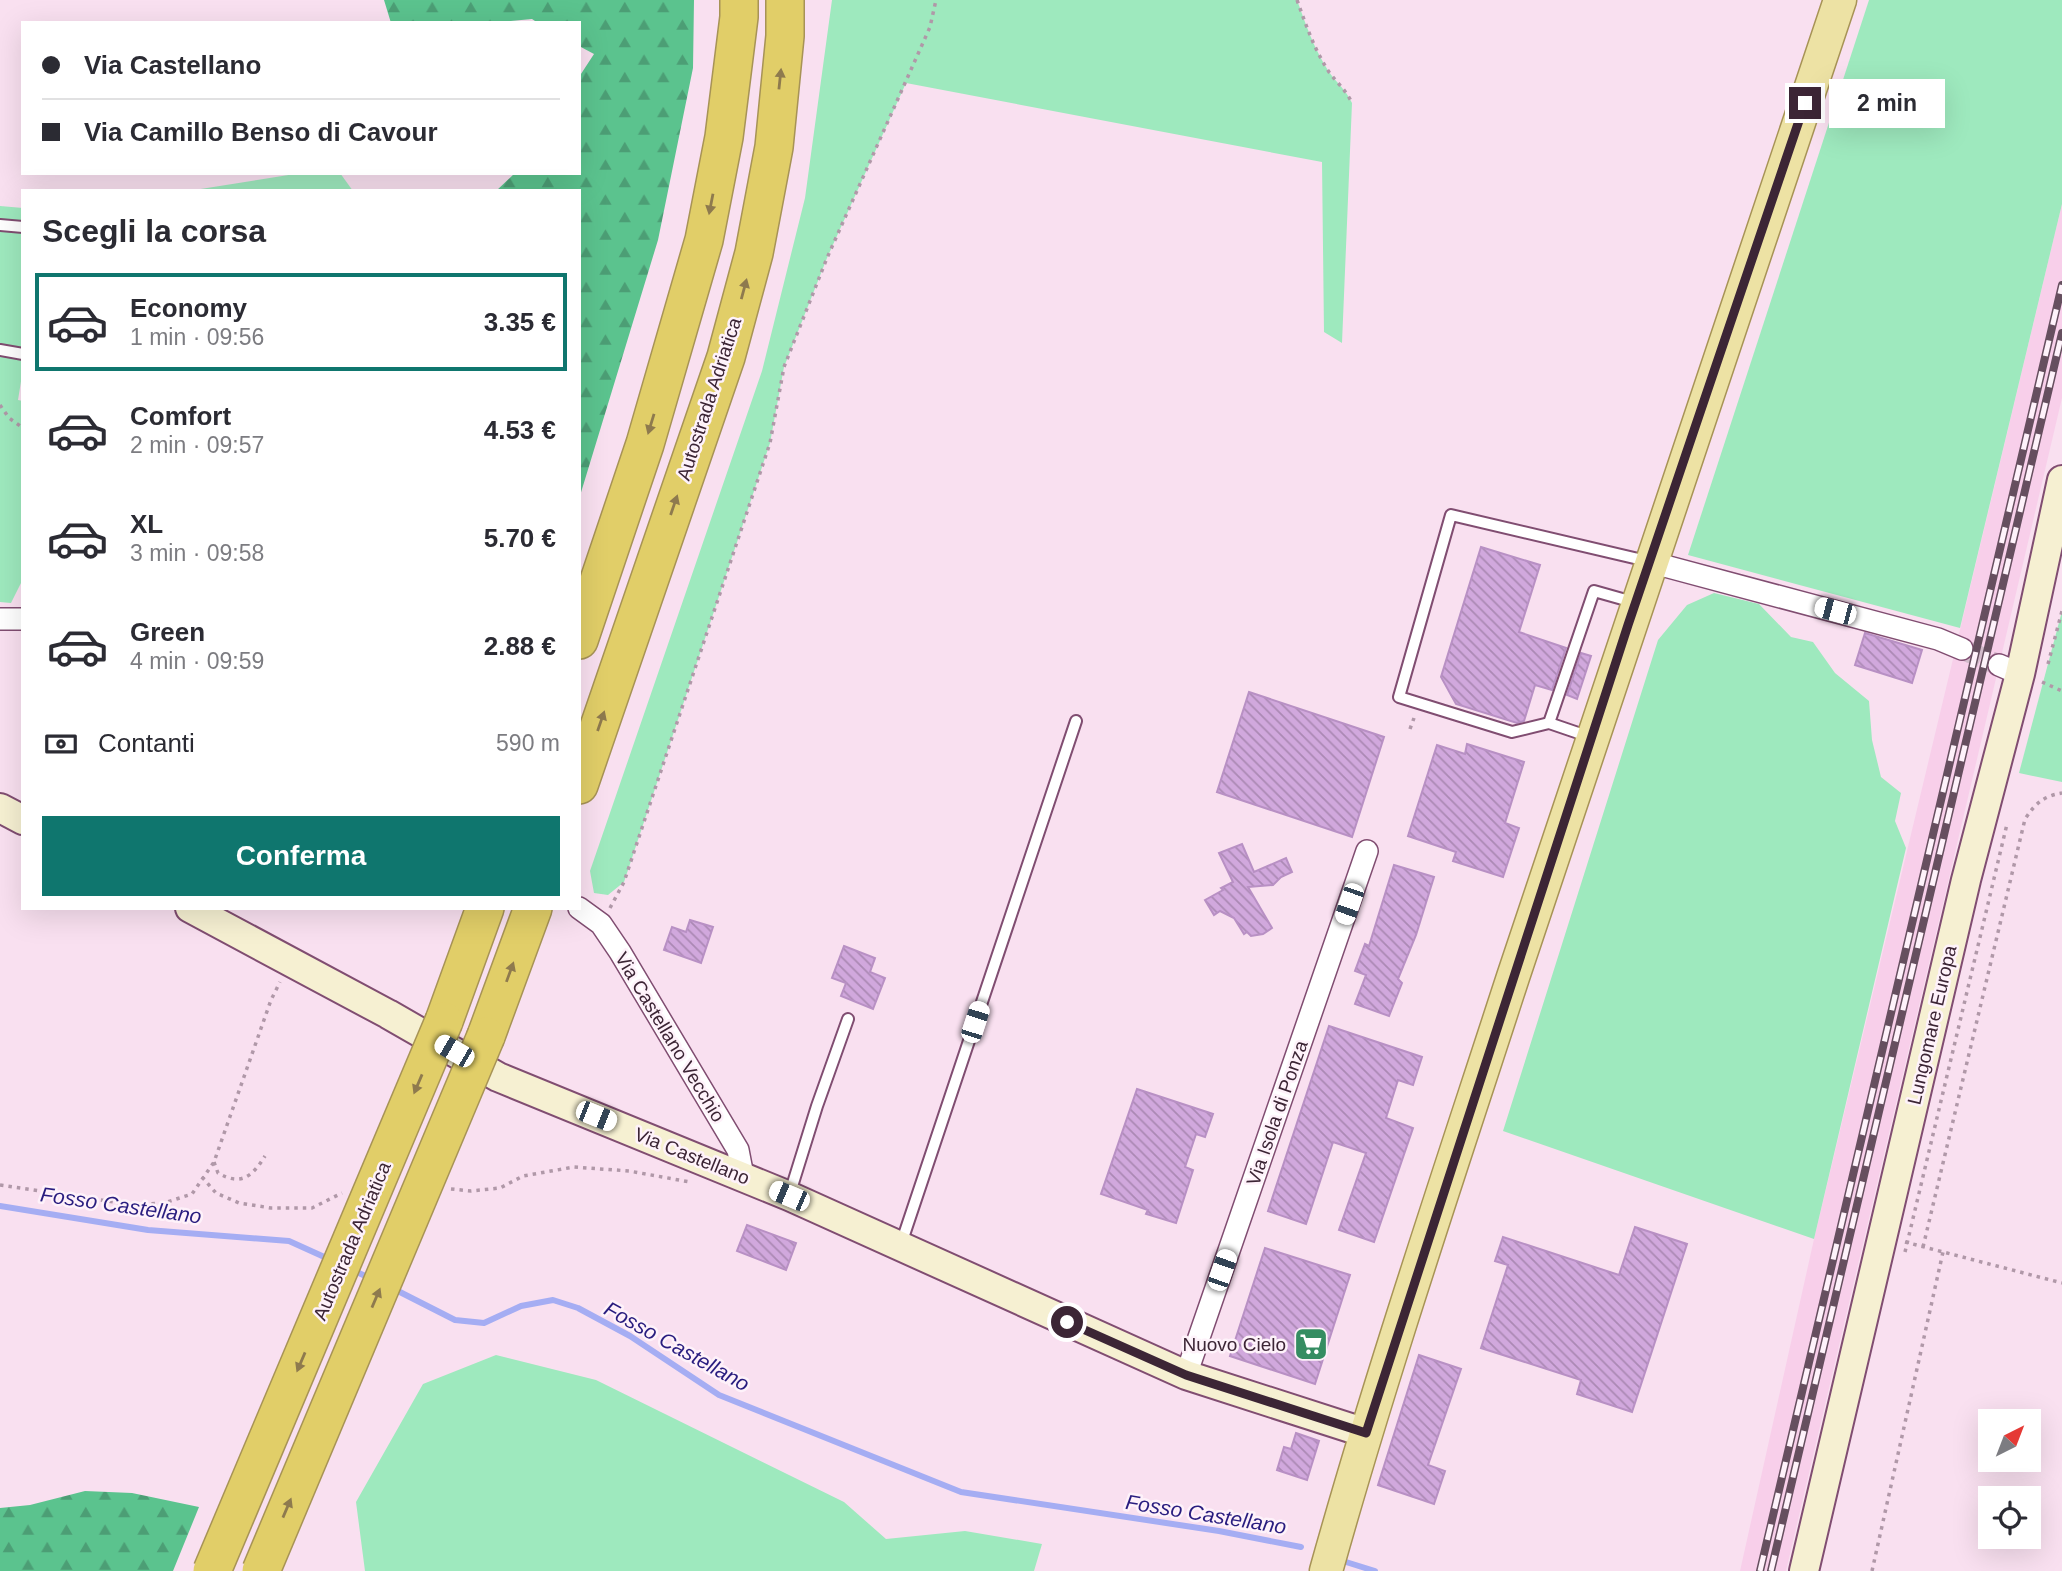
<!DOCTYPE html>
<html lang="it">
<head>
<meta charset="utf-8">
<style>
	body { margin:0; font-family:Helvetica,sans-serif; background:#f7f7f7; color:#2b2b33; height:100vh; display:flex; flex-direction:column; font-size:26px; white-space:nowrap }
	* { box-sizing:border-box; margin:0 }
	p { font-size:23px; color:#7c7c81 }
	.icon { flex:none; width:38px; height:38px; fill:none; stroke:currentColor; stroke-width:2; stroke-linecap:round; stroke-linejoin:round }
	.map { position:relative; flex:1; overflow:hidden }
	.details { position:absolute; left:21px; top:189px; width:560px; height:721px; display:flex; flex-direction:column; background:#fff; border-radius:0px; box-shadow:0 7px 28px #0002 }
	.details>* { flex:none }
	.banner { position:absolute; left:21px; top:21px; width:560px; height:154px; border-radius:0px; box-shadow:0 7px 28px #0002; display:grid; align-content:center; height:154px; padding:0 21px; background:#fff }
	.needle { width:46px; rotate:42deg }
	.buttons { position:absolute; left:1978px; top:1409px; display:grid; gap:14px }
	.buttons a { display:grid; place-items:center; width:63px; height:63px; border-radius:0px; background:#fff; box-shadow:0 7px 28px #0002; font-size:35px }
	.end { position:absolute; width:32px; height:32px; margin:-16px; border:9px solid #3c2535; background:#fff; box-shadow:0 0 0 4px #fff }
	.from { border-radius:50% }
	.bubble { position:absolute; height:49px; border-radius:0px; background:#fff; box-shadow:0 7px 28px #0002; font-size:23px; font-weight:800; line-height:49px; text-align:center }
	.car { position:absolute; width:21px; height:42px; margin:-21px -10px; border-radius:9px; box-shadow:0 0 5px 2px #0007; background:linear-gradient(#fff 24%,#345 0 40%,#fff 0 76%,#345 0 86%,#fff 0) }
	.banner b { display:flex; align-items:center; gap:24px; height:66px; font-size:26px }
	.banner b+b { border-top:2px solid #e1e1e2 }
	.banner i { width:18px; height:18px; background:#2b2b33 }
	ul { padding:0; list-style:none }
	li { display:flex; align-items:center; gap:21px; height:98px; margin:0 14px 10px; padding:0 7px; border:4px solid transparent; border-radius:0px }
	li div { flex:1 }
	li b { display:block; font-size:26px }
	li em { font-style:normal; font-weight:800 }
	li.selected { border-color:#0f766e }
	li>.icon { width:63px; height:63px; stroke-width:1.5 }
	h2 { padding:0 21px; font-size:32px; line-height:84px }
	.pay { display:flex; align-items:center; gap:18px; height:77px; padding:0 21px; font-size:26px }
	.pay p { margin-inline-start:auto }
	.cta { display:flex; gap:14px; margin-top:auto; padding:14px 21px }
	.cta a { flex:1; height:80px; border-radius:0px; background:#0f766e; color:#fff; font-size:28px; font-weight:800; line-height:80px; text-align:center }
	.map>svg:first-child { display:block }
	.built { fill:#f8cfea }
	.green { fill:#9ee9be }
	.forest { fill:url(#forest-firs) }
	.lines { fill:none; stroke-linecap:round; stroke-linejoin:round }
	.stream { stroke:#a5adf3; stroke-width:6 }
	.building { fill:url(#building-back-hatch); stroke:#b890c4; stroke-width:2 }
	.street-tunnel { stroke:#d3bbcb; stroke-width:21; stroke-dasharray:21 10; stroke-linecap:butt }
	.lane-casing { stroke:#804d71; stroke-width:14 }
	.street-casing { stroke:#804d71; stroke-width:24 }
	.secondary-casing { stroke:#804d71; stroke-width:32 }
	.primary-casing { stroke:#a79356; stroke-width:35 }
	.highway-casing { stroke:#a79356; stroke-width:40 }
	.path { stroke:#b098a8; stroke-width:3.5; stroke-dasharray:3.5 5; stroke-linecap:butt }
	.lane { stroke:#fff; stroke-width:10 }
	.street { stroke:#fff; stroke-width:21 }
	.secondary { stroke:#f6f0d2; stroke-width:28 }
	.primary { stroke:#ede2a4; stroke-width:32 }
	.highway { stroke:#e1ce68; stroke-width:37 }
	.rail-casing { stroke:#664f5f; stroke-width:8 }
	.rail { stroke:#fef2fa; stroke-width:5; stroke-dasharray:16; stroke-linecap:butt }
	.highway-bridge-casing { stroke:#a79356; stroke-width:40; stroke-linecap:butt }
	.highway-bridge { stroke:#e1ce68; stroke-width:37 }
	.oneway { fill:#8e7a4e }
	.route { stroke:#3c2535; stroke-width:9 }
	.labels { text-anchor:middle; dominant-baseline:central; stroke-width:5; stroke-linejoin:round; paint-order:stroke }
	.street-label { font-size:19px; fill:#3c2535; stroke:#fef2fa }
	.poi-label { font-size:19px; fill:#3c2535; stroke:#fef2fa; text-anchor:end }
	.water-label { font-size:21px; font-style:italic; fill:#291d7f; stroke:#fef2fa }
</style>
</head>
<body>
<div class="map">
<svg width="2062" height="1571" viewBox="0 0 2062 1571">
	<defs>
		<pattern id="forest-firs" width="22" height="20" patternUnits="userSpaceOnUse" patternTransform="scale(1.75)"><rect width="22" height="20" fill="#5bc38e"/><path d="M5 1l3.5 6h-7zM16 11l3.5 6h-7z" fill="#4c9e75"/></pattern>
		<pattern id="building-back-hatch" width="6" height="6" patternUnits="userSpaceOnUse" patternTransform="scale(1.75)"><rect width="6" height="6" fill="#d1a8dd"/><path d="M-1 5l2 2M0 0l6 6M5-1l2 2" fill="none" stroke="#ab89b4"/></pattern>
	</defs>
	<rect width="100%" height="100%" fill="#f9e0f0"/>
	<polygon class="built" points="2062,204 2062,398 1786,1571 1740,1571 1814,1239"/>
	<g class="green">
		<path d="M832,0H1297C1306,25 1314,49 1329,72C1337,83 1346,90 1352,103L1342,343L1324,332L1322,162L906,83L827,258L784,367L770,443L624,882L608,895L594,893L590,871L762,371L805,198Z"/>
		<polygon points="1869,0 2062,0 2062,204 1960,628 1688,555"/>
		<polygon points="301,173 340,173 353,191 188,191"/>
		<polygon points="0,206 23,208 23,369 18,400 23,401 23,579 11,603 0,602"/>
		<polygon points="1714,593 1759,604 1791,637 1813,642 1835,673 1869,701 1872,740 1881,777 1901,793 1895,821 1906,848 1814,1239 1503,1131 1658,640 1687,605"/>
		<polygon points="2062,611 2062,782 2019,773"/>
		<polygon points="496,1355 596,1380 844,1502 886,1539 965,1531 1042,1544 1034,1571 365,1571 356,1502 423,1384"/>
	</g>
	<g class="forest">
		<polygon points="384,0 694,0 693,68 658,240 579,499 579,191 496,191 515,173 579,173 579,77 594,54 579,46 579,23 538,23 532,19 491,23 391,23"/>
		<polygon points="85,1491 132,1493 199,1507 173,1571 0,1571 0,1508 30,1505"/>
	</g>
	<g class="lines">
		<g class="stream">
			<polyline points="0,1206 148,1230 289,1241 331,1260"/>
			<polyline points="350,1269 372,1279"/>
			<polyline points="392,1288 455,1320 484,1323 521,1306 553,1300 578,1308 630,1336 719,1395 961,1492 1219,1531 1301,1547"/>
			<polyline points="1346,1562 1375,1571"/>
		</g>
	</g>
	<g class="building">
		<polygon points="1481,547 1540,565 1519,632 1566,648 1552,690 1535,685 1524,721 1517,723 1456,704 1441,677"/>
		<polygon points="1865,633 1922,650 1912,683 1855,665"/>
		<polygon points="1581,653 1591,656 1577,699 1567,695"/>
		<polygon points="1249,692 1384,737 1352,837 1217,792"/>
		<polygon points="1467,744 1524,762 1505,823 1519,828 1503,877 1453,861 1456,852 1408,836 1437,745 1465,754"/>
		<polygon points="1242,844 1254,872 1286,858 1292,872 1281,877 1273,885 1248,887 1272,928 1263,934 1251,936 1247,932 1244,934 1234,918 1220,911 1214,915 1205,900 1223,890 1221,888 1233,882 1219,853"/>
		<polygon points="1394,865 1434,877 1416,935 1398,979 1402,983 1389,1016 1355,1004 1366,975 1355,971 1365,944 1369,946"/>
		<polygon points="690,920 713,927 701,963 664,950 672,927 686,932"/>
		<polygon points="844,946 875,958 870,972 885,978 873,1009 841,996 846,983 832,978"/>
		<polygon points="1329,1026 1422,1057 1413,1085 1398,1080 1386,1118 1413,1128 1374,1242 1339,1230 1366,1153 1333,1142 1306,1224 1268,1211"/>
		<polygon points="1137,1089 1213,1114 1205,1137 1196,1134 1185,1167 1193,1170 1176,1223 1146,1214 1148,1210 1101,1194"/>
		<polygon points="747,1225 796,1243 786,1270 737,1251"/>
		<polygon points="1635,1227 1687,1244 1632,1412 1577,1394 1581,1380 1481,1348 1508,1265 1495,1261 1503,1237 1619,1275"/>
		<polygon points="1265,1248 1350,1275 1315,1384 1230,1356"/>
		<polygon points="1419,1355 1461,1369 1428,1465 1445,1471 1434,1504 1378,1485"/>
		<polygon points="1296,1433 1319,1441 1307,1480 1277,1470 1284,1447 1291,1449"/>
	</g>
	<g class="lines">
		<polyline class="street-tunnel" points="1962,649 1999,665"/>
		<g class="lane-casing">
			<g id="lane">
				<polyline points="0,225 23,227"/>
				<polyline points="0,350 23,354"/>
				<polyline points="1549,723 1594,591 1633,602"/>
				<polyline points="1590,737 1549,723 1512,732 1399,697 1451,515 1647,561"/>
				<polyline points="789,1196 817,1106 848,1019"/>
				<polyline points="901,1244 1076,721"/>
			</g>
		</g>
		<g class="street-casing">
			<g id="street">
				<polyline points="1650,562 1938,639 1962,649"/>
				<polyline points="0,619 23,619"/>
				<polyline points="1999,665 2020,674"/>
				<polyline points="579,908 601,924 620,952 738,1150 743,1176"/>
				<polyline points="1186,1375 1367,851"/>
			</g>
		</g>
		<g class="secondary-casing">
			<g id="secondary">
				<polyline points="0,808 23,820"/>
				<polyline points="190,908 388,1014 498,1077 789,1196 1186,1375 1366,1433"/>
				<polyline points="1804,1571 1966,880 2020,674 2062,480"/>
			</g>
		</g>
		<g class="primary-casing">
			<path id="primary" d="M1326,1571C1382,1371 1449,1174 1513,977C1620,650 1730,325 1840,0"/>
		</g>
		<g class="highway-casing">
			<g id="highway">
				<polyline points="579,640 645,444 704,240 724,137 739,17 739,0"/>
				<polyline points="579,785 726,357 754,253 774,147 785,36 785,0"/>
				<polyline points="444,1021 485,908"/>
				<polyline points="486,1036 533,908"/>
			</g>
		</g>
		<g class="path">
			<path d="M1297,0C1306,25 1314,49 1329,72C1337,83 1346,90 1352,103"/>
			<polyline points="0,405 9,418 23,428"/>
			<polyline points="2048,664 2062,611"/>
			<polyline points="2042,682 2062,691"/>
			<polyline points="1410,729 1414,718"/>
			<polyline points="610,908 624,882 770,443 784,367 827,258 930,27 936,0"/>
			<path d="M214,1162L218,1173C241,1186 252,1177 265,1156"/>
			<polyline points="202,1177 216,1193 239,1203 271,1208 312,1208 342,1193"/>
			<polyline points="0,1185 134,1205 164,1203 192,1194 214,1162 271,1000 280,982"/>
			<polyline points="451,1189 471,1191 500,1188 523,1176 574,1167 629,1171 690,1182"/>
			<polyline points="1905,1242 2062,1283"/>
			<path d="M1923,1247L2025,819C2035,804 2043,796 2062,793"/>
			<polyline points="1905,1252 2007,824"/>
			<polyline points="1872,1571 1943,1252"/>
		</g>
		<use href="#lane" class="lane"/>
		<use href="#street" class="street"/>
		<use href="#secondary" class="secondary"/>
		<use href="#primary" class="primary"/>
		<use href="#highway" class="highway"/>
		<g class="rail-casing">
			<g id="rail">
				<polyline points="1760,1571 2062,285"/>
				<polyline points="1771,1571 2062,333"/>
			</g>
		</g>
		<use href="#rail" class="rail"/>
		<g class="highway-bridge-casing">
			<g id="highway-bridge">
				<polyline points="212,1571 444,1021"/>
				<polyline points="261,1571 486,1036"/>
			</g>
		</g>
		<use href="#highway-bridge" class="highway-bridge"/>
	</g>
	<defs><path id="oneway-solid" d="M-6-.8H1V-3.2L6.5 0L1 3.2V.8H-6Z" transform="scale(1.75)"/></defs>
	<g class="oneway">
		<use href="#oneway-solid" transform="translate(780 79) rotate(-84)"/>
		<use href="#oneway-solid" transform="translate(711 204) rotate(101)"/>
		<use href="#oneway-solid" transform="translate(744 289) rotate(-75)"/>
		<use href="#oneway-solid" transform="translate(651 424) rotate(107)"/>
		<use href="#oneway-solid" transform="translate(674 505) rotate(-71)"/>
		<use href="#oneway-solid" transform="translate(601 721) rotate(-71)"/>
		<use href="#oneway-solid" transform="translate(510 972) rotate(-70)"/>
		<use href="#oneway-solid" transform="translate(418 1084) rotate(113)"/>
		<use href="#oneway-solid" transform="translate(376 1298) rotate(-67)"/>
		<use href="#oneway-solid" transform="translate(301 1362) rotate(113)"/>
		<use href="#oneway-solid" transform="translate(287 1508) rotate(-67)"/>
	</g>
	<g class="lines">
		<polyline class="route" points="1067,1322 1186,1375 1366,1433 1628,625 1805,103"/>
	</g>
	<defs>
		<g id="supermarket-square" transform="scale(1.75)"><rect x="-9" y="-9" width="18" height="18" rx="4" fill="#358d62" stroke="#fef2fa"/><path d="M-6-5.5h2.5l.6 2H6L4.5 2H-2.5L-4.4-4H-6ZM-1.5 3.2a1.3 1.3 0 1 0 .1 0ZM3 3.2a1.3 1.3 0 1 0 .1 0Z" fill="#fff"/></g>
	</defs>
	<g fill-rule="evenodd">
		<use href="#supermarket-square" x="1311" y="1344"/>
	</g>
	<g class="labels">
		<g class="street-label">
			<text transform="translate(709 399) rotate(-72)">Autostrada Adriatica</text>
			<text transform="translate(1932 1025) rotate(-77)">Lungomare Europa</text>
			<text transform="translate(670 1037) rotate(59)">Via Castellano Vecchio</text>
			<text transform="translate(1277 1113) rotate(-71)">Via Isola di Ponza</text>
			<text transform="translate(692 1156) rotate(22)">Via Castellano</text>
			<text transform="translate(352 1241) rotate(-67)">Autostrada Adriatica</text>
		</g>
		<g class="poi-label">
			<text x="1286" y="1344">Nuovo Cielo</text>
		</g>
		<g class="water-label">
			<text transform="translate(121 1205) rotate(8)">Fosso Castellano</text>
			<text transform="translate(677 1346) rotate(29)">Fosso Castellano</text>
			<text transform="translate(1206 1514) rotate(9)">Fosso Castellano</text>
		</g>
	</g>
</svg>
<div class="buttons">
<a><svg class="needle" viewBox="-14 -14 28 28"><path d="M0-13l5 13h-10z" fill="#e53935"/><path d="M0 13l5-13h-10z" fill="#7c7c81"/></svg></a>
<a><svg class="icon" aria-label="locate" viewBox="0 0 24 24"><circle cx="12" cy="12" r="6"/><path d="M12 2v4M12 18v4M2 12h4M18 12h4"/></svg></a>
</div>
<i class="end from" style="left:1067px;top:1322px"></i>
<i class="end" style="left:1805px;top:103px"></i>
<div class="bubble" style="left:1829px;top:79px;width:116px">2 min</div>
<i class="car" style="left:1835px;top:611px;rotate:285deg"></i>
<i class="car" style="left:1349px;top:904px;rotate:199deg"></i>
<i class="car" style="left:975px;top:1022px;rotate:18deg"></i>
<i class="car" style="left:454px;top:1051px;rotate:300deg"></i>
<i class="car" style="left:596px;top:1116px;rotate:112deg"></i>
<i class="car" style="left:789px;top:1196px;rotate:293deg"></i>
<i class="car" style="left:1222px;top:1270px;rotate:19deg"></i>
<div class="banner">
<b><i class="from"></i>Via Castellano</b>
<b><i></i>Via Camillo Benso di Cavour</b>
</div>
<section class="details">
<h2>Scegli la corsa</h2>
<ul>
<li class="selected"><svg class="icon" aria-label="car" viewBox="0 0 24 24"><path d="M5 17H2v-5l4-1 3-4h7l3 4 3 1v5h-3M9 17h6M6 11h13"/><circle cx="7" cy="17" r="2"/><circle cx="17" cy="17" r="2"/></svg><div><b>Economy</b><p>1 min · 09:56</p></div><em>3.35 €</em></li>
<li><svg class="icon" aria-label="car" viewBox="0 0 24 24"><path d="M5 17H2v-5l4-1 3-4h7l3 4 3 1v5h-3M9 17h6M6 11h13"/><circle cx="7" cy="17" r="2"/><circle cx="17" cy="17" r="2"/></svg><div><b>Comfort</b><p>2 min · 09:57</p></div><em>4.53 €</em></li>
<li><svg class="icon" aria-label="car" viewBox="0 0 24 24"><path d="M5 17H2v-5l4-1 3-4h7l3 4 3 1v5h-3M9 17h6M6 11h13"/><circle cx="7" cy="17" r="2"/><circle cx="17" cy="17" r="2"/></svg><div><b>XL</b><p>3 min · 09:58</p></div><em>5.70 €</em></li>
<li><svg class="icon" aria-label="car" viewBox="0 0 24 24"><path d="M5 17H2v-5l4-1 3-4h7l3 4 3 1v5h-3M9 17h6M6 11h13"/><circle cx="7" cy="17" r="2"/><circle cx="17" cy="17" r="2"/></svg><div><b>Green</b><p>4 min · 09:59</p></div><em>2.88 €</em></li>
</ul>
<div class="pay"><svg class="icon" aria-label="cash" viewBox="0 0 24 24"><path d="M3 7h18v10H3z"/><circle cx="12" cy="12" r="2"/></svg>Contanti<p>590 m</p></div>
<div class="cta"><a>Conferma</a></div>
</section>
</div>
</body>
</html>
